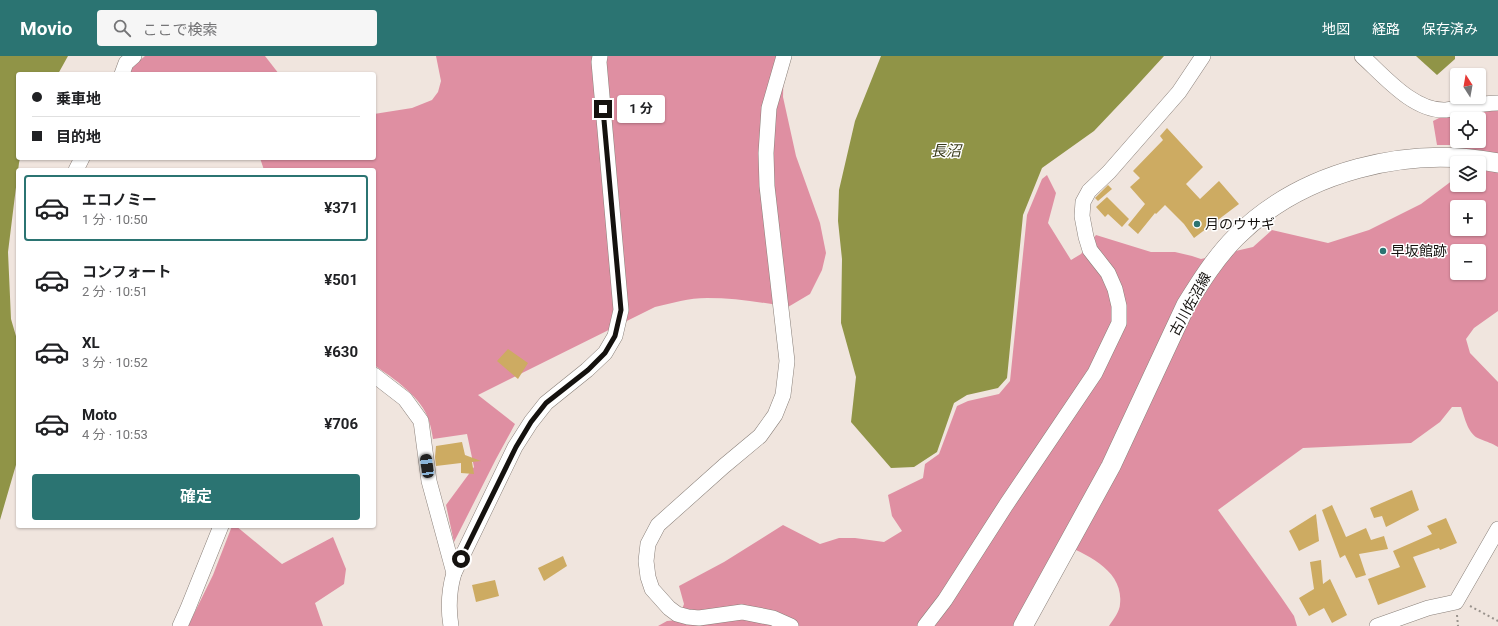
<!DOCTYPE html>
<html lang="ja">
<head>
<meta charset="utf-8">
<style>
	body { margin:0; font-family:Roboto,"Noto Sans JP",sans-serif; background:#f6f6f6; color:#202124; height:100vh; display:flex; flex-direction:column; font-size:15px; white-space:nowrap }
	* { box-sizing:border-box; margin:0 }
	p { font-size:13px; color:#757577 }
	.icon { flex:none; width:22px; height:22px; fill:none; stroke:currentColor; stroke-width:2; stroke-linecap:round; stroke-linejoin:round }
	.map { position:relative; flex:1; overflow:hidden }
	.panel { position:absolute; left:16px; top:112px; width:360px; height:360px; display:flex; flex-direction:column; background:#fff; border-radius:4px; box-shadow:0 1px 3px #0004 }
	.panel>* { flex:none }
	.top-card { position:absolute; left:16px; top:16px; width:360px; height:88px; border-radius:4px; box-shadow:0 1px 3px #0004; display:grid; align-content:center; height:88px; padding:0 16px; background:#fff }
	.needle { width:26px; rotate:349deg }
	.controls { position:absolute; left:1450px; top:12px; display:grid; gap:8px }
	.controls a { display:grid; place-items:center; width:36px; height:36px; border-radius:4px; background:#fff; box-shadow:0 1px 3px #0004; font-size:20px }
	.end { position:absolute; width:18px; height:18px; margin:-9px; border:5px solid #15120f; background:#fff; box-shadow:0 0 0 2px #fff }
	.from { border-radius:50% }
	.bubble { position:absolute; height:28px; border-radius:4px; background:#fff; box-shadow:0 1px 3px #0004; font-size:13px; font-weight:700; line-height:28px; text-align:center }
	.car { position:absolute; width:12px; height:24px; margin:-12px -6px; border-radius:5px; box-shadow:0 0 3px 1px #0007; background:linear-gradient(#222 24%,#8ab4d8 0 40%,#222 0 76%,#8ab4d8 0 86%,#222 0) }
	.top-card b { display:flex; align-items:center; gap:14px; height:38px; font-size:15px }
	.top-card b+b { border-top:1px solid #e0e0e0 }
	.top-card i { width:10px; height:10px; background:#202124 }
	ul { padding:7px 0 0; list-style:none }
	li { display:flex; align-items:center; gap:12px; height:66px; margin:0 8px 6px; padding:0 8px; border:2px solid transparent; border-radius:4px }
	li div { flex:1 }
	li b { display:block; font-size:15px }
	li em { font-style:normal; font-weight:700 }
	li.current { border-color:#2b7472 }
	li>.icon { width:36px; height:36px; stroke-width:1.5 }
	.button { display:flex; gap:8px; margin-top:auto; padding:8px 16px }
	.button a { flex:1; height:46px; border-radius:4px; background:#2b7472; color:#fff; font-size:16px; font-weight:700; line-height:46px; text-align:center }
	header { display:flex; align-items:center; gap:24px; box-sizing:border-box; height:56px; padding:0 20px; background:#2b7472; color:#fff }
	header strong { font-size:19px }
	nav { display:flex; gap:22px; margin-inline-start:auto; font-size:14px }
	.search { width:280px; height:36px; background:#f6f6f6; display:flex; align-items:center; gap:10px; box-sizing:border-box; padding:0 14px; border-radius:4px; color:#757577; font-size:15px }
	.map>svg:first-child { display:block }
	.forest { fill:#df8fa2; fill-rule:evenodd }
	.water { fill:#909447 }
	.building { fill:#cdab62 }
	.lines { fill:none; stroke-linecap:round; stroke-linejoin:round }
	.minor-casing { stroke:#8a807a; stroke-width:16 }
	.major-casing { stroke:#8a807a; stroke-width:20 }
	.path { stroke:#99928c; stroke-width:2; stroke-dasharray:2 3; stroke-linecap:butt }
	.minor { stroke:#fff; stroke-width:15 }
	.major { stroke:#fff; stroke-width:19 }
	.route { stroke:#15120f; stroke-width:5 }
	.poi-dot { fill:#2b7472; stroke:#fff; stroke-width:1.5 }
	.labels { text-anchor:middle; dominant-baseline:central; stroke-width:3; stroke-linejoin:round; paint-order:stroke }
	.poi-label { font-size:14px; fill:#15120f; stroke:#fff; text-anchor:start }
	.street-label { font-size:14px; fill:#15120f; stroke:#fff }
	.water-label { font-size:15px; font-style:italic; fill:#393a19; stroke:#fff }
</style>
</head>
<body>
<header>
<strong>Movio</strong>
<div class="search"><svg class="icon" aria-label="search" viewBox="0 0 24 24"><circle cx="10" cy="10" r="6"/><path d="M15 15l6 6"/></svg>ここで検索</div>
<nav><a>地図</a><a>経路</a><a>保存済み</a></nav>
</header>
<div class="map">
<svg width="1498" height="570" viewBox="0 0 1498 570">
	<rect width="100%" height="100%" fill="#f0e5de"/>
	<g class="forest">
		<polygon points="145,0 265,0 279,18 129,18 132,11"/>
		<path d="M436,0H784L783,41L796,100L820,167L826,197L822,214L810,238L788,251C761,246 734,242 707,242C689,242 672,247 655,251L478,339L515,368L496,403L454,486L446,449L474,411L467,378L433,383C432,377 431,371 429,365C422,341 393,322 374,309V114H264L260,102H374V58L412,52L432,44L438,36L441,25Z"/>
		<path d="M1498,53V255L1474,272L1466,283L1470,297L1498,326V391C1492,387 1487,386 1480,383C1468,379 1465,362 1461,351H1452L1440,366L1411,387L1303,392L1218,454L1281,541L1294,560L1297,570H1109C1113,564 1120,555 1120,548C1124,514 1086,498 1060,487L1014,570H658L667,565L678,564L684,548L679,530L724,506L783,469L820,488L839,482H855L884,486L902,475L892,460L888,439L923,422L925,408L939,398L957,350L968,345L999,338L1010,325L1027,159L1042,123L1047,119L1056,137L1048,167L1071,204L1081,198L1096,179L1151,196H1175L1192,200L1201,203L1253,191L1272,174L1328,187L1369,174L1421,148L1457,121V129H1479V107H1463L1459,89H1437L1433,65L1443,60ZM1457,63H1479V85H1457ZM1457,151H1479V173H1457ZM1457,195H1479V217H1457Z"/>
		<polygon points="232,470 236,470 282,508 333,481 346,513 344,528 315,547 323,570 188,570 213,519"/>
	</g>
	<g class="water">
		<polygon points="0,0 68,0 58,18 18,18 18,102 20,102 19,107 8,196 11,263 18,287 18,402 0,464"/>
		<polygon points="881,0 1164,0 1131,36 1094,75 1042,112 1023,159 1007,322 998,332 967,339 954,347 937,396 914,411 891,412 851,366 856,321 841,267 842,203 838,165 839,134 855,65"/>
		<polygon points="1416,0 1455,0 1455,3 1437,19"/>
	</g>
	<g class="building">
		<polygon points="1167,72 1203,111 1186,128 1200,143 1219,125 1239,148 1194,182 1184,168 1165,149 1156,158 1155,157 1138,178 1128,169 1145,148 1130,131 1140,122 1133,115 1163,84 1160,80"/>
		<polygon points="1108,129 1112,133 1098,145 1095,142"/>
		<polygon points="1107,141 1129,163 1122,171 1108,158 1105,161 1096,151"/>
		<polygon points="508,293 528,307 518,323 497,305"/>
		<polygon points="462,386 465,399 481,405 472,406 474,418 461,417 461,407 436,410 435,401 436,390"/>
		<polygon points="1412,434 1419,454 1386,471 1382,460 1374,462 1370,452"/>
		<polygon points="1332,449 1346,481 1366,472 1371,484 1384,480 1388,493 1359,498 1366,519 1356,522 1345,499 1340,502 1322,454"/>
		<polygon points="1316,458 1319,485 1299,495 1289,475"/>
		<polygon points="1446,462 1457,487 1440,494 1439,492 1413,501 1426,531 1378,549 1368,523 1400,511 1393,495 1432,478 1427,470"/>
		<polygon points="563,500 567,510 544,525 538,512"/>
		<polygon points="1321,504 1323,528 1330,523 1347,559 1332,567 1324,552 1309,560 1299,542 1314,533 1310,506"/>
		<polygon points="495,524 499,540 476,546 472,529"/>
	</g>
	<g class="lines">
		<g class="minor-casing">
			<g id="minor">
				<polyline points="784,0 769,52 766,97 767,130 787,305 783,339 775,359 760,380 724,410 658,469 648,488 646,505 648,521 652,533 669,552 677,558 688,561 699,562 742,556 773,562 791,570"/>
				<path d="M1362,0C1384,20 1414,56 1446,54C1463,52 1480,47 1498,47"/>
				<polyline points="122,18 126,7 134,0"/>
				<polyline points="76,114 82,102"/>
				<polyline points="374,319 405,343 421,365 429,425 454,517"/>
				<polyline points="180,570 188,552 221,470"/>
				<path d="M451,570C448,552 449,534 454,517L515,391L531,366L546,347L587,314L605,297L615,280L621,254L599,6L600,0"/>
				<polyline points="925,570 945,544 1006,449 1095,317 1119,267 1119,250 1115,233 1108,217 1090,194 1086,181 1082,160 1083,146 1089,135 1109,116 1179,36 1203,0"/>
				<polyline points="1377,570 1428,552 1456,546 1498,473"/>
			</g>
		</g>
		<g class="major-casing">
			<path id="major" d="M1023,570L1111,410L1186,249C1201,225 1216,201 1236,181C1302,115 1408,89 1498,107"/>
		</g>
		<g class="path">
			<polyline points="1470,550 1498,565"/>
			<polyline points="1457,559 1458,570"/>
		</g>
		<use href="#minor" class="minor"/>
		<use href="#major" class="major"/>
	</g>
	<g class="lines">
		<polyline class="route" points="461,503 516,391 531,366 546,347 588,314 605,297 615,280 621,254 603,53"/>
	</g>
	<g class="poi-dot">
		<circle cx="1197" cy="168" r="4"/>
		<circle cx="1383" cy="195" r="4"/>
	</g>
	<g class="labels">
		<g class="poi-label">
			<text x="1205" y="168">月のウサギ</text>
			<text x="1391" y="195">早坂館跡</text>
		</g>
		<g class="street-label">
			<text transform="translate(1190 248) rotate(-61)">古川佐沼線</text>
		</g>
		<g class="water-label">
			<text x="946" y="95">長沼</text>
		</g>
	</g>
</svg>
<div class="controls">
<a><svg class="needle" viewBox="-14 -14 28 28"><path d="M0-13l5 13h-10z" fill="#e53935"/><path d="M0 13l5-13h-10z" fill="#757577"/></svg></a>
<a><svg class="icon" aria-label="locate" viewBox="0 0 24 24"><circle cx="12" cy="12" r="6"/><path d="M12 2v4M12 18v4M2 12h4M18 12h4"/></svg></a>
<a><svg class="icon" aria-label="layers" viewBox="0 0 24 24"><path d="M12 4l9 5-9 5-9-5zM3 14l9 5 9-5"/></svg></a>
<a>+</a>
<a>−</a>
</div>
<i class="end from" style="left:461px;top:503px"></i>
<i class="end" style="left:603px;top:53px"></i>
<div class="bubble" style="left:617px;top:39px;width:48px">1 分</div>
<i class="car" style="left:427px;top:410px;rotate:352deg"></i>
<div class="top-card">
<b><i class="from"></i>乗車地</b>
<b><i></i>目的地</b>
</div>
<section class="panel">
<ul>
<li class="current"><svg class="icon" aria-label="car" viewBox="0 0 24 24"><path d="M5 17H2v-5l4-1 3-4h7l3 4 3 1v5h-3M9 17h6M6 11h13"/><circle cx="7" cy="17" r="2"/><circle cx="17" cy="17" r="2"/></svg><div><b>エコノミー</b><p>1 分 · 10:50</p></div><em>¥371</em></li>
<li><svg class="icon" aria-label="car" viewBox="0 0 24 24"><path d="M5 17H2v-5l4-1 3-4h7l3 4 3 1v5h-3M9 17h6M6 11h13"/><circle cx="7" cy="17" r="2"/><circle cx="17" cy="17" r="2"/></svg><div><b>コンフォート</b><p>2 分 · 10:51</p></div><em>¥501</em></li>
<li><svg class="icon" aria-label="car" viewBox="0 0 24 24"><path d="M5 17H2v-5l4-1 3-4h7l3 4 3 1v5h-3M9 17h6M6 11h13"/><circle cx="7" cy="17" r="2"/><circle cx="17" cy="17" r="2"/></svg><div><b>XL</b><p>3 分 · 10:52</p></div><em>¥630</em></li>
<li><svg class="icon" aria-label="car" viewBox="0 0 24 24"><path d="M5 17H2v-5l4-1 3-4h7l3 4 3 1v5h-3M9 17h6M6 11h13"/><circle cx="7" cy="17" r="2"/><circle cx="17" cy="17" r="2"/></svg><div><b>Moto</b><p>4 分 · 10:53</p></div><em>¥706</em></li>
</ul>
<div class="button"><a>確定</a></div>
</section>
</div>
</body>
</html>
